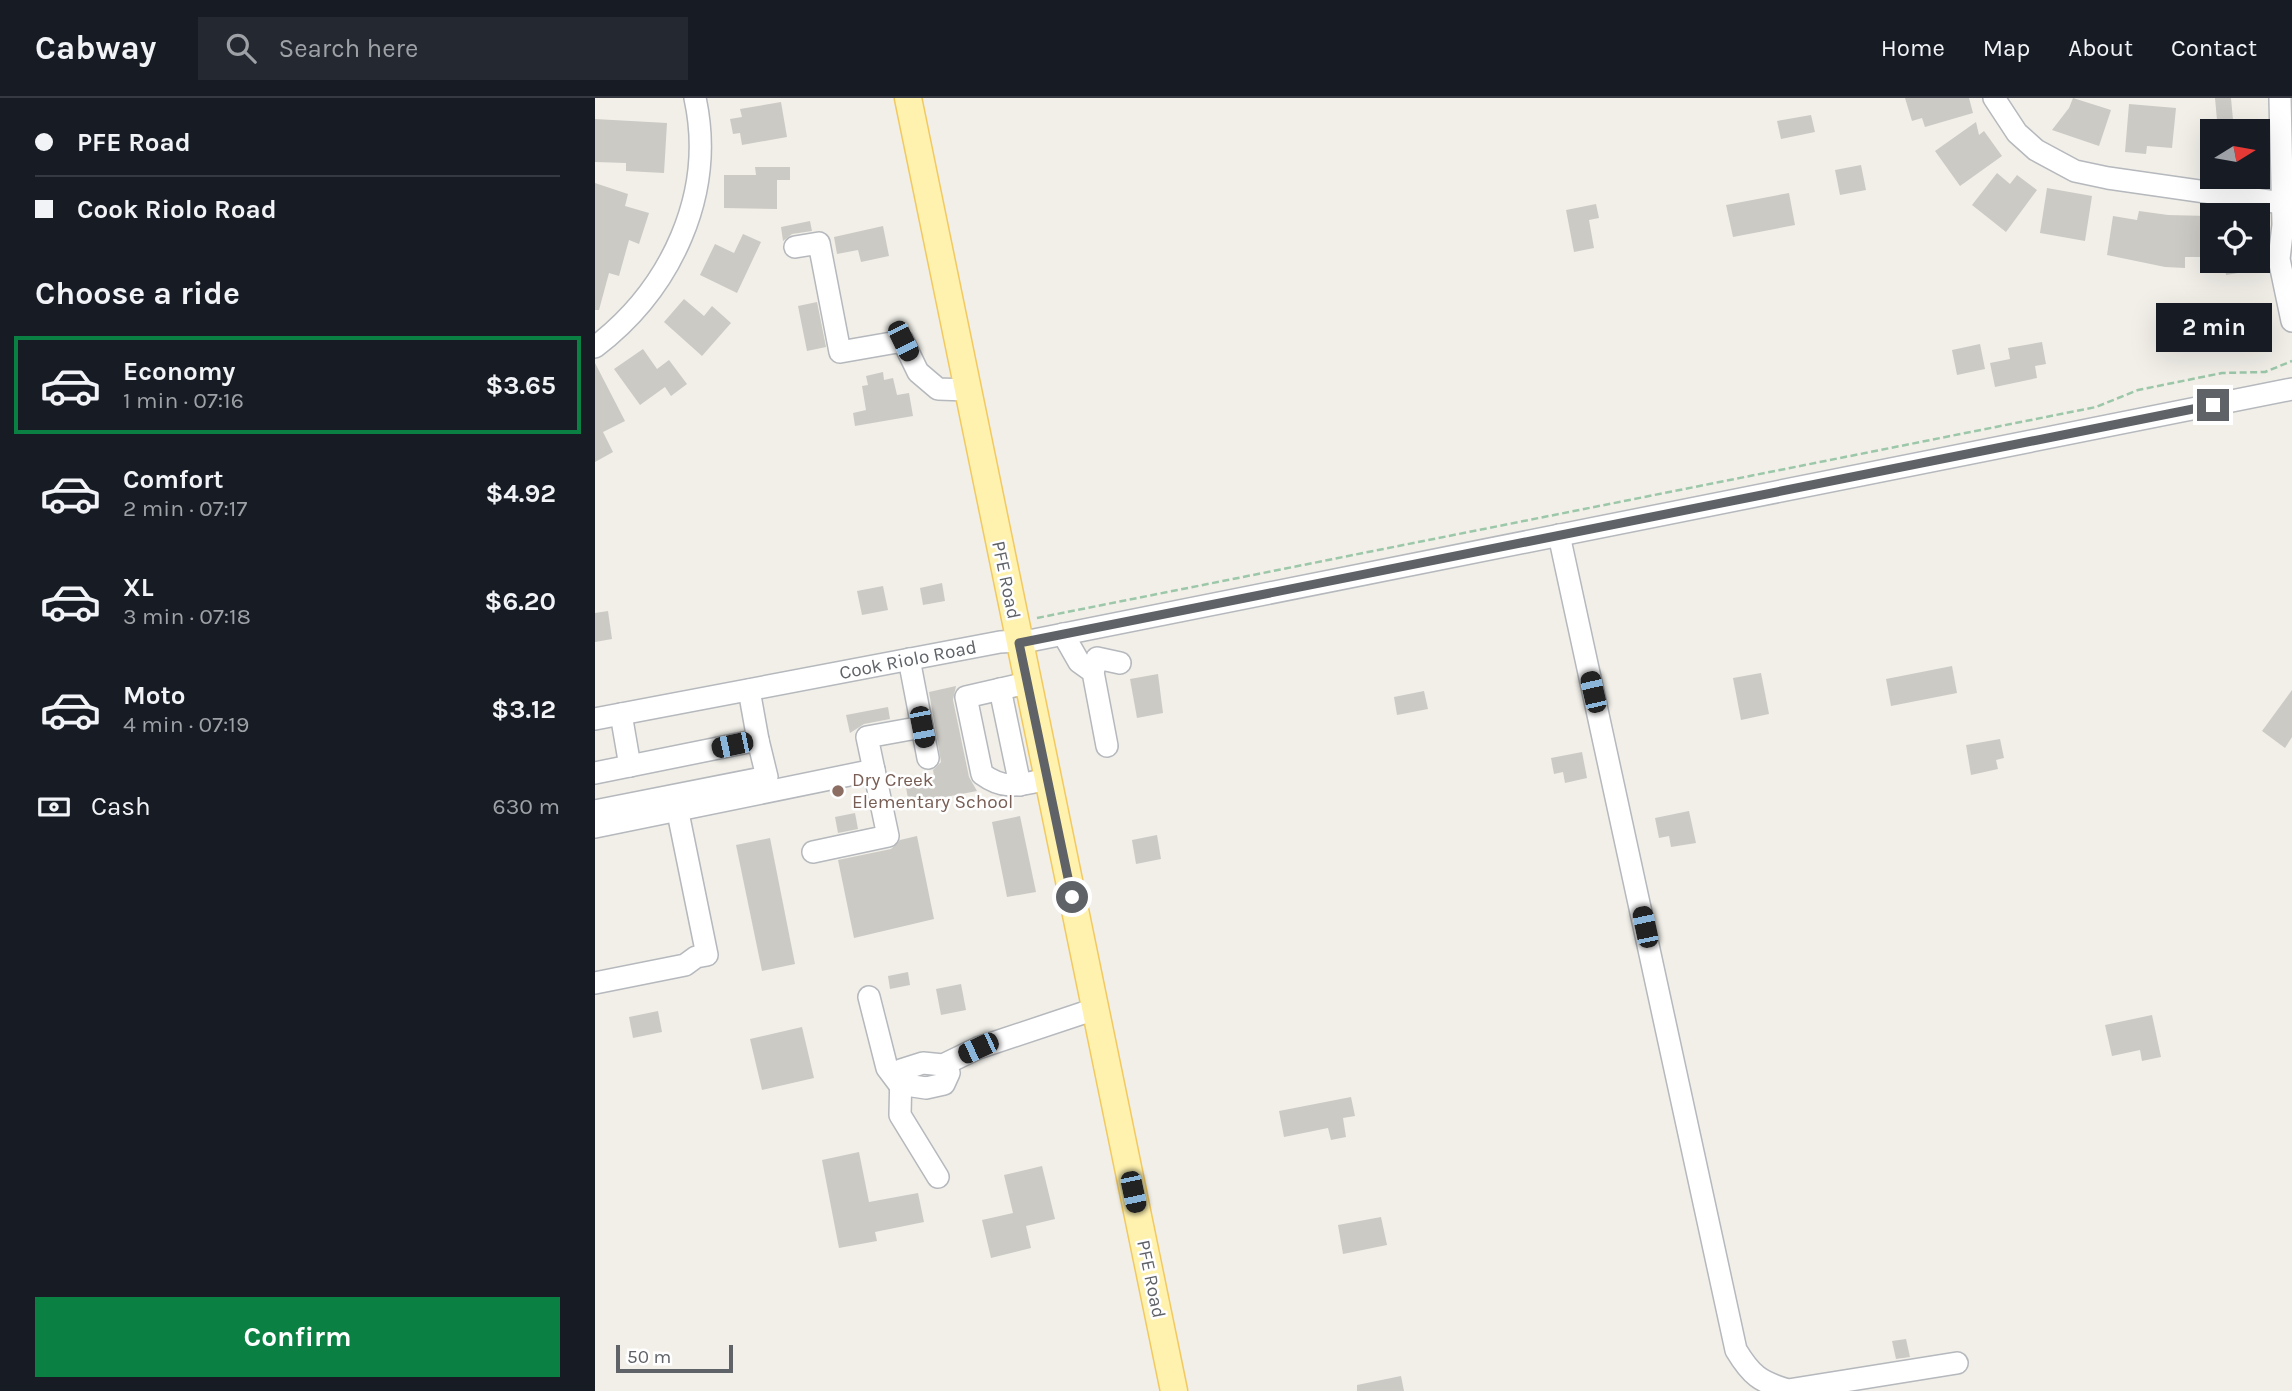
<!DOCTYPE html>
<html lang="en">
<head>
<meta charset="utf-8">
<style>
	body { margin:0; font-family:Karla,sans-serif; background:#242831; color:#f1f3f6; height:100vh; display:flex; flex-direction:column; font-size:26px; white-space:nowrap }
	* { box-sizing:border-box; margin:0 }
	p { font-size:23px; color:#9ea1a6 }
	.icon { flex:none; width:38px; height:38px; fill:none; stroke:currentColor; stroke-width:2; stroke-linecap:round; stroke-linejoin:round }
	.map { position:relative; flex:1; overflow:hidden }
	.panel { display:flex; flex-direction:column; background:#171b24; width:595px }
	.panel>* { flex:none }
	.guide { display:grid; align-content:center; height:154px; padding:0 35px; background:#171b24 }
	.needle { width:46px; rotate:79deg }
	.buttons { position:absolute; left:1605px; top:21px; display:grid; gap:14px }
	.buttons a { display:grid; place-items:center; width:70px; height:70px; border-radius:0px; background:#171b24; box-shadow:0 7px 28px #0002; font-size:35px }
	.scale { position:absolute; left:21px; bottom:18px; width:117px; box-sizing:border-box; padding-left:7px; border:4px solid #5f6368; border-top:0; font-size:19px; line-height:24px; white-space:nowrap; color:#5f6368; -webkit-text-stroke:5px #fff; paint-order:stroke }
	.end { position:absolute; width:32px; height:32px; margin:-16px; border:9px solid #5f6368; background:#fff; box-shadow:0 0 0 4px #fff }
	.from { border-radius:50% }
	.bubble { position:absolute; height:49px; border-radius:0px; background:#171b24; box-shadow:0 7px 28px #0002; font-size:23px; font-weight:700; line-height:49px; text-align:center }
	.car { position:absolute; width:21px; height:42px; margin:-21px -10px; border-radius:9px; box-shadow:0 0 5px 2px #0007; background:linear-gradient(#222 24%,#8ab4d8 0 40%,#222 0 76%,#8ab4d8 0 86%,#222 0) }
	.guide b { display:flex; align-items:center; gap:24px; height:66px; font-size:26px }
	.guide b+b { border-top:2px solid #363941 }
	.guide i { width:18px; height:18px; background:#f1f3f6 }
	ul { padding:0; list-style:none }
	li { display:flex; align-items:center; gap:21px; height:98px; margin:0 14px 10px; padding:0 21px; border:4px solid transparent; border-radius:0px }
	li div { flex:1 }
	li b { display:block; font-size:26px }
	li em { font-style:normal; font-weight:700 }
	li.current { border-color:#0b8043 }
	li>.icon { width:63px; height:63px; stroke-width:1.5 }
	h2 { padding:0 35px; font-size:32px; line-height:84px }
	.pay { display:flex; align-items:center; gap:18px; height:77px; padding:0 35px; font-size:26px }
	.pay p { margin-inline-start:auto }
	.action { display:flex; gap:14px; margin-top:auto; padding:14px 35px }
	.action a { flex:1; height:80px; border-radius:0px; background:#0b8043; color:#fff; font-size:28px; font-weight:700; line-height:80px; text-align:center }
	header { display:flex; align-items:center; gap:42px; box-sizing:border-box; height:98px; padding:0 35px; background:#171b24; border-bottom:2px solid #363941 }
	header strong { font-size:33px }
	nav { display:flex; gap:38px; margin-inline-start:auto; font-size:24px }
	.search { width:490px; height:63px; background:#242831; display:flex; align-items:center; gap:18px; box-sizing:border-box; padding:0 24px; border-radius:0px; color:#9ea1a6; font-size:26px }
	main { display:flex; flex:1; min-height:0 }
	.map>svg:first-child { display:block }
	.building { fill:#cccac5 }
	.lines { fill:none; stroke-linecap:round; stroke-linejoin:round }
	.minor-casing { stroke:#b5b8bc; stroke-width:24 }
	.major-casing { stroke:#f2c960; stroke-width:29 }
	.path { stroke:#9cc7a9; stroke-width:2.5; stroke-dasharray:7 3.5; stroke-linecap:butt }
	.minor { stroke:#fff; stroke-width:21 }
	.major { stroke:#fff2af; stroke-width:26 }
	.route { stroke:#5f6368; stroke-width:9 }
	.education-dot { fill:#8d6e63; stroke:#fff; stroke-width:2.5 }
	.labels { text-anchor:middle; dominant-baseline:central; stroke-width:5; stroke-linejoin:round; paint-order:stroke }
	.street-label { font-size:19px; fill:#5f6368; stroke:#fff }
	.education-label { font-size:19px; fill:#785e54; stroke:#fff; text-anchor:start }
</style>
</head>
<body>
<header>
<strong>Cabway</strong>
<div class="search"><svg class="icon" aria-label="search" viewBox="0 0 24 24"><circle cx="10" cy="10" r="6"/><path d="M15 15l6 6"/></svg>Search here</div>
<nav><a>Home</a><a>Map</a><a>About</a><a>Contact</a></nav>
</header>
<main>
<section class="panel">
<div class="guide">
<b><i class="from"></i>PFE Road</b>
<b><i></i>Cook Riolo Road</b>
</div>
<h2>Choose a ride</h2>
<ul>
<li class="current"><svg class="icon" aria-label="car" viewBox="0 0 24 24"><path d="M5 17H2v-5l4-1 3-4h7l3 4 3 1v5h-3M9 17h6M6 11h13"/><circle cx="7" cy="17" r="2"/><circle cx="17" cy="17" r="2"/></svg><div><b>Economy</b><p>1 min · 07:16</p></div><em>$3.65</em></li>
<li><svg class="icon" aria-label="car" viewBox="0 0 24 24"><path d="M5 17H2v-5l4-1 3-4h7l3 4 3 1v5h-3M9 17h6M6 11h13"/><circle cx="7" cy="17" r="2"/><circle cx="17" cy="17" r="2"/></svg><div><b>Comfort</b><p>2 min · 07:17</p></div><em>$4.92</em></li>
<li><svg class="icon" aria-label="car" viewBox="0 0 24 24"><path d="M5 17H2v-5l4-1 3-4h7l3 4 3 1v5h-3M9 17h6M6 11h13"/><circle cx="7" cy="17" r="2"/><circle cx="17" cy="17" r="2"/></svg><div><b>XL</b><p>3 min · 07:18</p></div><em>$6.20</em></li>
<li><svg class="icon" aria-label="car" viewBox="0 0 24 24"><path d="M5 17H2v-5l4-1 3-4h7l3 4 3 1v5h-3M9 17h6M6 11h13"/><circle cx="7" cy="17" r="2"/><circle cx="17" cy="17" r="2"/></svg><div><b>Moto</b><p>4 min · 07:19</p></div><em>$3.12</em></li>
</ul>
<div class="pay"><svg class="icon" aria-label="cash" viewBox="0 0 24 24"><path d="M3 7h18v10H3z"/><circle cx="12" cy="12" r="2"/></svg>Cash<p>630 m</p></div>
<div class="action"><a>Confirm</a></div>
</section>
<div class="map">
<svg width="1697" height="1293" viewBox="0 0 1697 1293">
	<rect width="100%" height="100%" fill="#f1efe8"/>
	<g class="building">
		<polygon points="1310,0 1374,0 1378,15 1330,29 1327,20 1317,23"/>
		<polygon points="1478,0 1516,12 1504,48 1457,32 1474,10"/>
		<polygon points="1620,0 1636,0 1639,33 1623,33"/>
		<polygon points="186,4 192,39 147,47 145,35 138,36 135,21 147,19 145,11"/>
		<polygon points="1534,6 1581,10 1577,50 1552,48 1551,56 1530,54"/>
		<polygon points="1216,17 1220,34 1186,41 1182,23"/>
		<polygon points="0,21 72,25 69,75 31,73 31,65 0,64"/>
		<polygon points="1381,24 1384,37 1389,33 1407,58 1365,88 1340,53"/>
		<polygon points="1266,67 1271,92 1245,97 1240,72"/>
		<polygon points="160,69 195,69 195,82 182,82 182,111 129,110 129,77 161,77"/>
		<polygon points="1402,75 1415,86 1422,77 1442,92 1411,134 1377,107"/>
		<polygon points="0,85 33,96 30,108 54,115 44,146 34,142 24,178 14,175 4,212 0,212"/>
		<polygon points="1452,90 1497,98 1490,143 1445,135"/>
		<polygon points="1194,95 1200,127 1138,139 1131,107"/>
		<polygon points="1001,106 1004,120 994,122 999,150 979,154 971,112"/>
		<polygon points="1544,113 1573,117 1613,118 1612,159 1590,159 1590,170 1570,169 1512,157 1518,118 1542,122"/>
		<polygon points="215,123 217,133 197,136 188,143 186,129"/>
		<polygon points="288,128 294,158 266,164 263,152 242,156 239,139"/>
		<polygon points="148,136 166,144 142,195 105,177 120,146 139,155"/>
		<polygon points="1629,163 1671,163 1672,170 1631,177"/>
		<polygon points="89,201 109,218 117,208 136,225 107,258 69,224"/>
		<polygon points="222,204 231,249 212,253 203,208"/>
		<polygon points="1447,244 1451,266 1440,268 1442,280 1400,289 1395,265 1415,261 1413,250"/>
		<polygon points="1385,246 1390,271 1362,277 1357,252"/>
		<polygon points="48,251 62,271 74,262 92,286 76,298 70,289 45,307 19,271"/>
		<polygon points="0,265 30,323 8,334 18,354 0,364"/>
		<polygon points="288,274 289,282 298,280 302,297 314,295 318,318 260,328 258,315 271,312 267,288 273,287 271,278"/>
		<polygon points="347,485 350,503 328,507 325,490"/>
		<polygon points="288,488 293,512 267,517 262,493"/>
		<polygon points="13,513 17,541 0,544 0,515"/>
		<polygon points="1357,568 1362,595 1296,608 1291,581"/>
		<polygon points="1166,575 1174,616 1146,622 1138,580"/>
		<polygon points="563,576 568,615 542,620 535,581"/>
		<polygon points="361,588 358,602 374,679 382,693 314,706 310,684 339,678 338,672 346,664 334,594"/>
		<polygon points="1697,592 1697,639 1690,650 1667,633"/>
		<polygon points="829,593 833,611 802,617 799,599"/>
		<polygon points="293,609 295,621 269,626 255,635 251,617"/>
		<polygon points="1405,641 1409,660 1401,662 1403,671 1376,677 1371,647"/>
		<polygon points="987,654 992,680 970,685 968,674 959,676 956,660"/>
		<polygon points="1094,713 1101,745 1076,749 1074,738 1064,740 1060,720"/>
		<polygon points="260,715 263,731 243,735 240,719"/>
		<polygon points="425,718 441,794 412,799 397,724"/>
		<polygon points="562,737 566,761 541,766 537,742"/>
		<polygon points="322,738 339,821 259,840 243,762 296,751 305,742"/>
		<polygon points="175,740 200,866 167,873 141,747"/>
		<polygon points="313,874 315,887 295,891 293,878"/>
		<polygon points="366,886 371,912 346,917 341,891"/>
		<polygon points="63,913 67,934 38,940 34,919"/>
		<polygon points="1557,917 1566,959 1547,963 1545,952 1517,958 1510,927"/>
		<polygon points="207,929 219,980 167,992 155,941"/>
		<polygon points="756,999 760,1018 748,1020 751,1039 736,1042 733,1030 689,1039 684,1013"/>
		<polygon points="264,1054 274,1104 323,1095 329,1124 280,1134 282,1143 244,1150 227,1062"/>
		<polygon points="447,1068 460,1121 431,1128 436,1150 396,1160 387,1122 418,1115 409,1077"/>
		<polygon points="786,1119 792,1147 748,1156 743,1127"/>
		<polygon points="1311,1241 1315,1259 1301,1261 1297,1243"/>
		<polygon points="806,1278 809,1293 762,1293 762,1287"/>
	</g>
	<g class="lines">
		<g class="minor-casing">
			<g id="minor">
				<polyline points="1399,0 1422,35 1441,52 1480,73 1513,80 1687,105"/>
				<polyline points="1685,0 1688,127 1684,161 1697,223"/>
				<polyline points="200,149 224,145 245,254 308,243 323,274 343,291 372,292"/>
				<path d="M0,249C76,191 121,96 100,0"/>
				<path d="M964,437L1141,1252C1156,1277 1165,1284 1193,1292L1362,1265"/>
				<polyline points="468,536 484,564 498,574 512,648"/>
				<polyline points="314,561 333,660"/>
				<polyline points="498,574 502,560 525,565"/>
				<path d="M432,585L371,599L387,676C410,693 425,687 452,681"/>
				<polyline points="405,591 425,687"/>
				<polyline points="154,592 163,642"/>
				<polyline points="26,616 35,668"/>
				<polyline points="0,621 405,544 439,542 1697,291"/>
				<polyline points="0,675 163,642 172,679 0,713"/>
				<polyline points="0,729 279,672"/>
				<polyline points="218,754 293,738 272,639 327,629"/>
				<polyline points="0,885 90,867 101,859 112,857 80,700"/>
				<polyline points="274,899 292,970 304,986 331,990 349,986 354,975 348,967"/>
				<polyline points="343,1079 305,1017 306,972 328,965 348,967 383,950 500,911"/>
			</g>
		</g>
		<g class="major-casing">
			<polyline id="major" points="313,0 579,1293"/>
		</g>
		<polyline class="path" points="442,520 1501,309 1543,292 1627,275 1670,274 1697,263"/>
		<use href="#minor" class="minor"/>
		<use href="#major" class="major"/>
	</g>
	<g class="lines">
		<polyline class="route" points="477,799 424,545 1618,307"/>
	</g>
	<circle class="education-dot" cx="243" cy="693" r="7"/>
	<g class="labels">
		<g class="street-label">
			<text transform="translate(411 482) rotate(78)">PFE Road</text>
			<text transform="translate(313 562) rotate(-11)">Cook Riolo Road</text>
			<text transform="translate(556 1181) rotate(78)">PFE Road</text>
		</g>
		<g class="education-label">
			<text x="257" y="682">Dry Creek<tspan x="257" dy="22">Elementary School</tspan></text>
		</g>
	</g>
</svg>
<div class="buttons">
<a><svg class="needle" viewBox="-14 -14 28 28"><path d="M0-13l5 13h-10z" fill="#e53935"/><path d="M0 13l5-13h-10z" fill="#9ea1a6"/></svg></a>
<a><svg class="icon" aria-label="locate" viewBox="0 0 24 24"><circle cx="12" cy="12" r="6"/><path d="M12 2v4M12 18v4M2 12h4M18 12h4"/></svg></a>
</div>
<div class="scale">50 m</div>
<i class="end from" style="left:477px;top:799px"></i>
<i class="end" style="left:1618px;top:307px"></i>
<div class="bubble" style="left:1561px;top:205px;width:116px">2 min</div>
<i class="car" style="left:308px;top:243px;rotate:154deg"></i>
<i class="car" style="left:998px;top:594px;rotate:347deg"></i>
<i class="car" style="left:327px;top:629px;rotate:169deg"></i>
<i class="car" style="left:137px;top:647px;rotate:258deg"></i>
<i class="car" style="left:1050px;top:829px;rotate:348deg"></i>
<i class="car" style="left:383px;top:950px;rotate:245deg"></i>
<i class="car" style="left:538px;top:1094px;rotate:168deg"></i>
</div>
</main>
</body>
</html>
